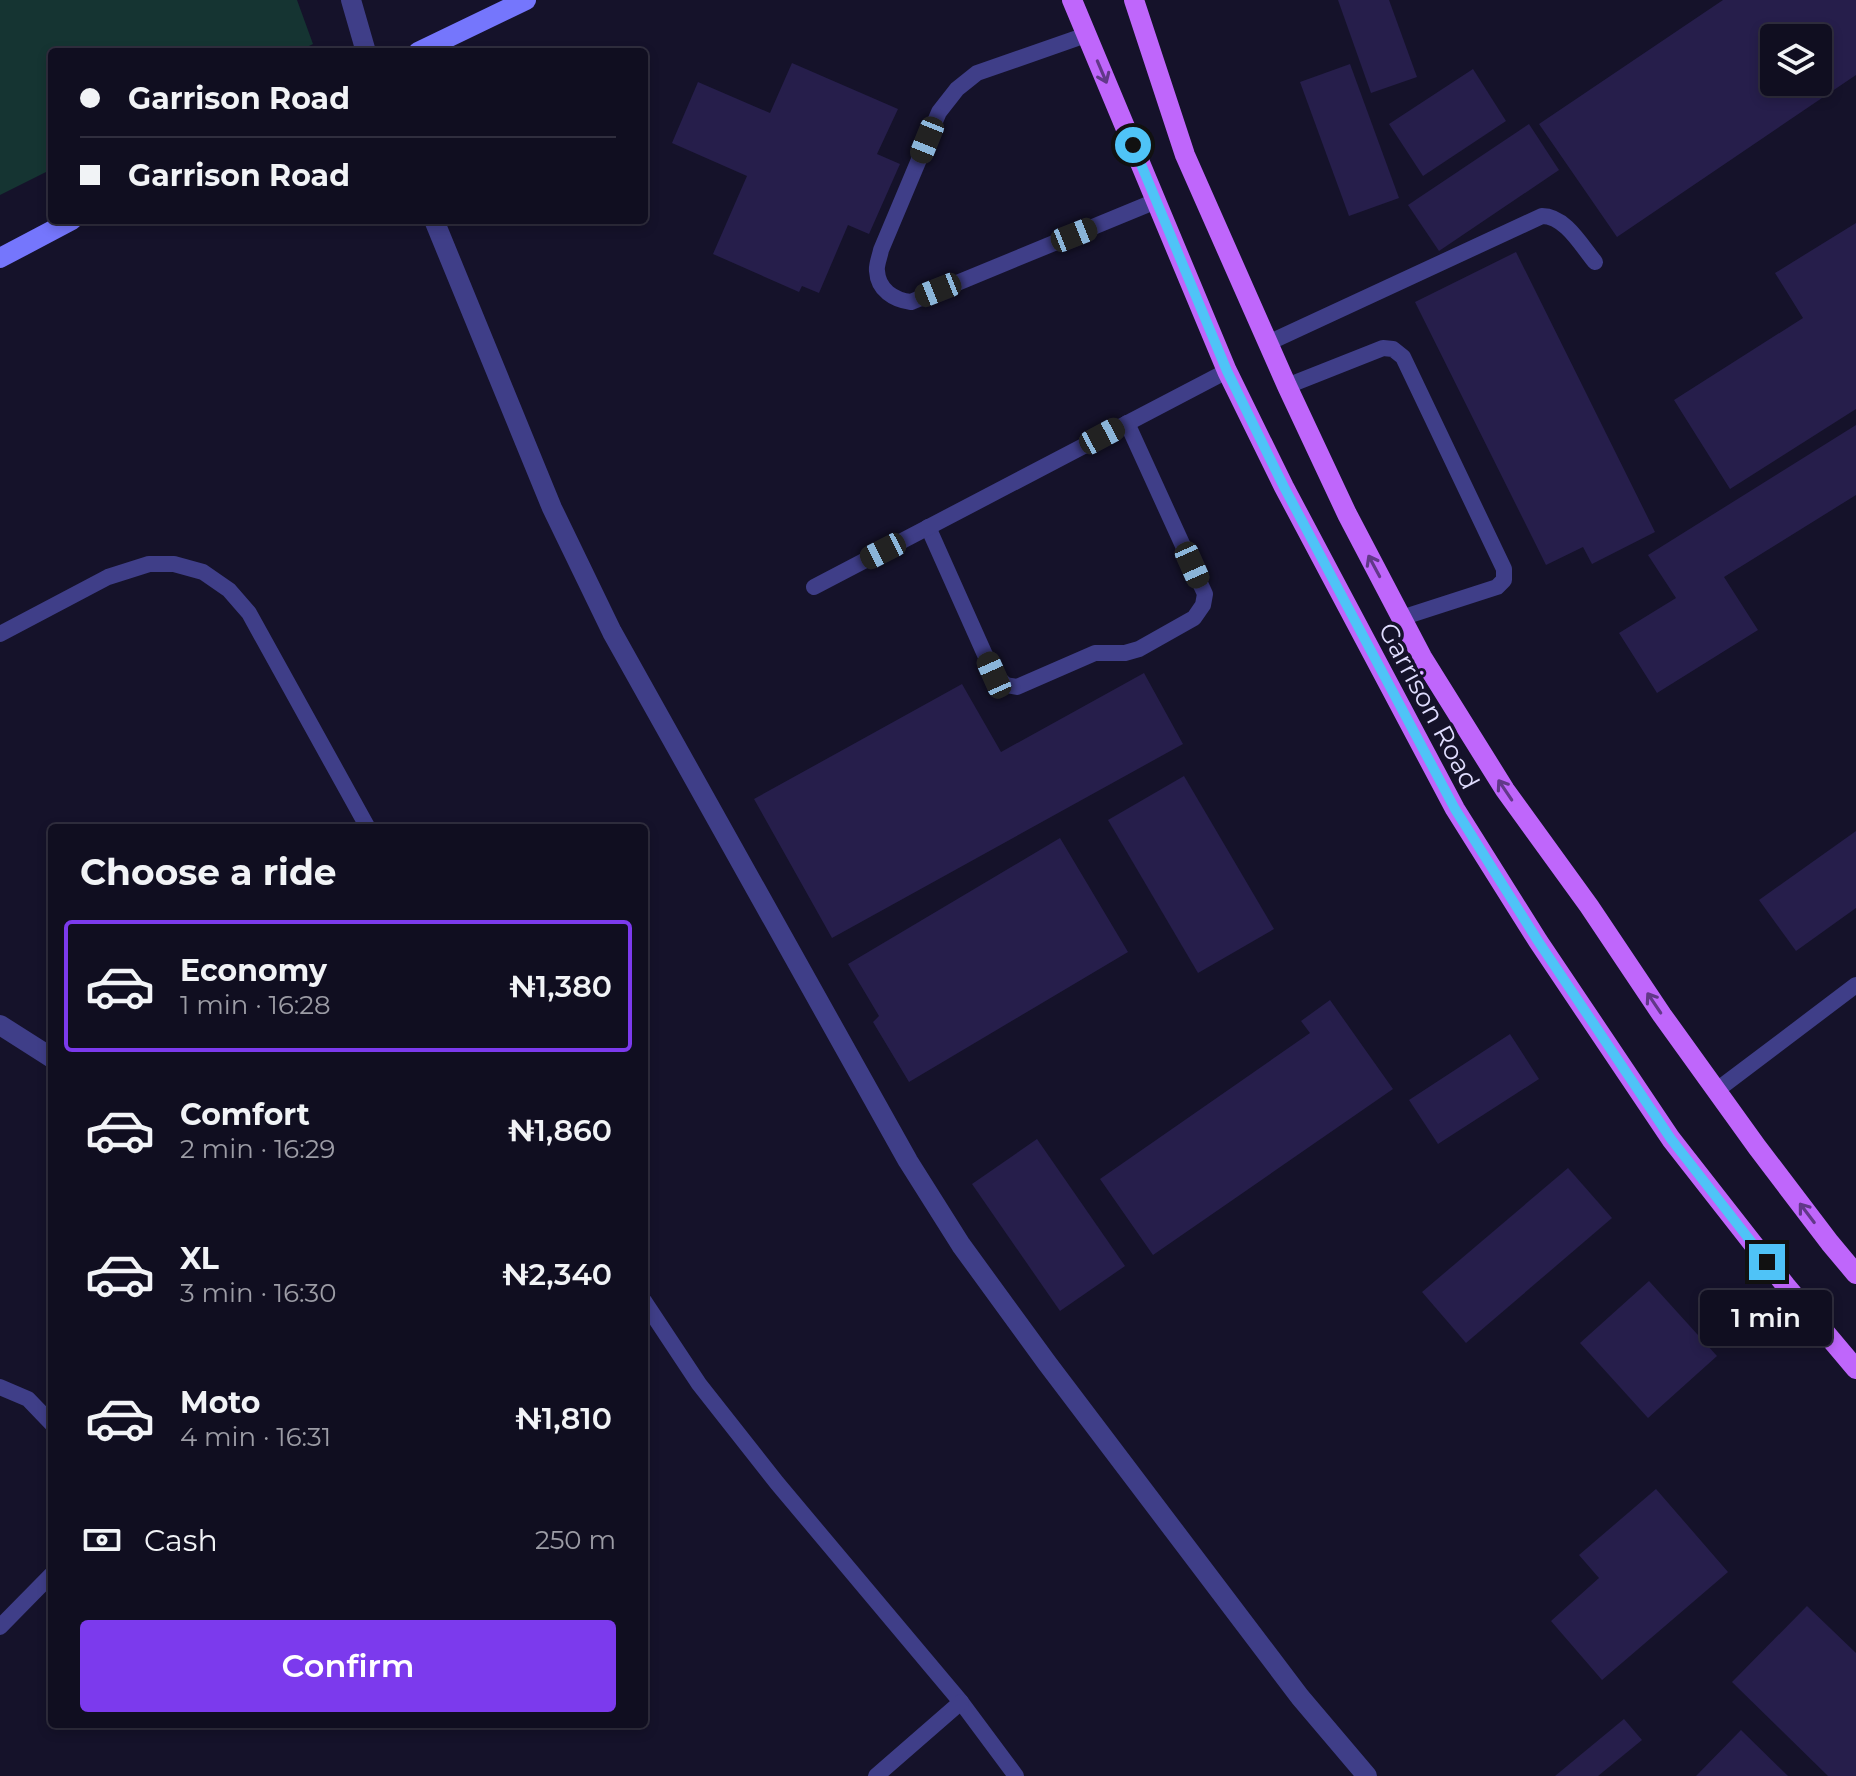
<!DOCTYPE html>
<html lang="en">
<head>
<meta charset="utf-8">
<style>
	body { margin:0; font-family:Montserrat,sans-serif; background:#1e1c2d; color:#f1f3f6; height:100vh; display:flex; flex-direction:column; font-size:30px; white-space:nowrap }
	* { box-sizing:border-box; margin:0 }
	p { font-size:26px; color:#9c9ca5 }
	.icon { flex:none; width:44px; height:44px; fill:none; stroke:currentColor; stroke-width:2; stroke-linecap:round; stroke-linejoin:round }
	.map { position:relative; flex:1; overflow:hidden }
	.drawer { position:absolute; left:48px; top:824px; width:600px; height:904px; display:flex; flex-direction:column; background:#100e20; border-radius:8px; box-shadow:0 4px 12px #0003,0 0 0 2px #302e3e }
	.drawer>* { flex:none }
	.banner { position:absolute; left:48px; top:48px; width:600px; height:176px; border-radius:8px; box-shadow:0 4px 12px #0003,0 0 0 2px #302e3e; display:grid; align-content:center; height:176px; padding:0 32px; background:#100e20 }
	.controls { position:absolute; left:1760px; top:24px; display:grid; gap:16px }
	.controls a { display:grid; place-items:center; width:72px; height:72px; border-radius:8px; background:#100e20; box-shadow:0 4px 12px #0003,0 0 0 2px #302e3e; font-size:40px }
	.end { position:absolute; width:36px; height:36px; margin:-18px; border:10px solid #4fc3f7; background:#111; box-shadow:0 0 0 4px #111 }
	.from { border-radius:50% }
	.bubble { position:absolute; height:56px; border-radius:8px; background:#100e20; box-shadow:0 4px 12px #0003,0 0 0 2px #302e3e; font-size:26px; font-weight:600; line-height:56px; text-align:center }
	.car { position:absolute; width:24px; height:48px; margin:-24px -12px; border-radius:10px; box-shadow:0 0 6px 2px #0007; background:linear-gradient(#222 24%,#8ab4d8 0 40%,#222 0 76%,#8ab4d8 0 86%,#222 0) }
	.banner b { display:flex; align-items:center; gap:28px; height:76px; font-size:30px }
	.banner b+b { border-top:2px solid #302e3e }
	.banner i { width:20px; height:20px; background:#f1f3f6 }
	ul { padding:0; list-style:none }
	li { display:flex; align-items:center; gap:24px; height:132px; margin:0 16px 12px; padding:0 16px; border:4px solid transparent; border-radius:8px }
	li div { flex:1 }
	li b { display:block; font-size:30px }
	li em { font-style:normal; font-weight:600 }
	li.active { border-color:#7c3aed }
	li>.icon { width:72px; height:72px; stroke-width:1.5 }
	h2 { padding:0 32px; font-size:36px; line-height:96px }
	.pay { display:flex; align-items:center; gap:20px; height:88px; padding:0 32px; font-size:30px }
	.pay p { margin-inline-start:auto }
	.button { display:flex; gap:16px; margin-top:auto; padding:16px 32px }
	.button a { flex:1; height:92px; border-radius:8px; background:#7c3aed; color:#fff; font-size:32px; font-weight:600; line-height:92px; text-align:center }
	.map>svg:first-child { display:block }
	.green { fill:#153432 }
	.building { fill:#261e4b; fill-rule:evenodd }
	.lines { fill:none; stroke-linecap:round; stroke-linejoin:round }
	.lane { stroke:#3f3e88; stroke-width:16 }
	.street { stroke:#3f3e88; stroke-width:20 }
	.secondary { stroke:#7576fc; stroke-width:20 }
	.primary { stroke:#bf66fb; stroke-width:20 }
	.oneway { stroke:#613888 }
	.route { stroke:#4fc3f7; stroke-width:10 }
	.labels { text-anchor:middle; dominant-baseline:central; stroke-width:7; stroke-linejoin:round; paint-order:stroke }
	.street-label { font-size:26px; fill:#dfdcfe; stroke:#15122a }
</style>
</head>
<body>
<div class="map">
<svg width="1856" height="1776" viewBox="0 0 1856 1776">
	<rect width="100%" height="100%" fill="#15122a"/>
	<polygon class="green" points="0,0 297,0 313,44 297,52 52,52 52,169 0,195"/>
	<g class="building">
		<polygon points="1338,0 1389,0 1417,77 1371,93"/>
		<path d="M1723,0H1856V75L1617,237L1539,124ZM1774,38H1818V82H1774Z"/>
		<polygon points="792,63 898,109 877,154 900,164 869,234 848,225 819,293 802,286 799,292 713,254 747,176 672,143 698,82 770,113"/>
		<polygon points="1350,64 1399,198 1349,216 1300,82"/>
		<polygon points="1473,69 1506,121 1423,176 1389,124"/>
		<polygon points="1529,124 1559,170 1439,251 1408,205"/>
		<polygon points="1856,223 1856,409 1730,489 1674,400 1803,318 1775,273"/>
		<polygon points="1516,252 1655,532 1592,564 1583,547 1546,565 1415,302"/>
		<polygon points="1856,425 1856,495 1724,577 1758,630 1657,693 1619,633 1676,598 1648,555"/>
		<polygon points="1144,673 1183,744 832,938 754,799 962,684 1001,752"/>
		<polygon points="1184,776 1274,929 1198,973 1108,820"/>
		<polygon points="1856,831 1856,908 1796,951 1759,900"/>
		<polygon points="1060,838 1128,952 909,1082 873,1022 879,1016 848,964"/>
		<polygon points="1330,1000 1393,1089 1153,1255 1100,1179 1310,1033 1301,1021"/>
		<polygon points="1510,1034 1539,1079 1438,1144 1409,1100"/>
		<polygon points="1037,1139 1125,1266 1060,1311 972,1184"/>
		<polygon points="1568,1168 1612,1218 1466,1343 1422,1292"/>
		<polygon points="1649,1281 1717,1356 1648,1418 1580,1343"/>
		<polygon points="1656,1489 1728,1572 1602,1680 1551,1621 1599,1578 1579,1555"/>
		<polygon points="1807,1606 1856,1653 1856,1776 1828,1776 1732,1682"/>
		<polygon points="1624,1719 1642,1740 1598,1776 1555,1776"/>
		<polygon points="1741,1730 1788,1776 1696,1776"/>
	</g>
	<g class="lines">
		<g class="lane">
			<path d="M1086,35L977,73L957,89L939,112L881,250C880,256 876,265 877,271C878,290 894,300 911,302L1156,201"/>
			<path d="M1268,343L1542,216C1565,216 1581,245 1595,262"/>
			<polyline points="1287,386 1383,348 1393,349 1403,357 1504,569 1504,580 1497,587 1401,618"/>
			<polyline points="928,527 994,675 1006,685 1017,687 1095,653 1125,653 1139,649 1194,618 1203,605 1205,594 1127,423"/>
			<polyline points="814,587 1227,371"/>
			<polyline points="0,634 108,577 149,564 174,564 203,572 229,590 249,613 368,828"/>
			<polyline points="1717,1090 1856,985"/>
			<polyline points="644,1301 699,1384 777,1483 961,1702 1016,1776"/>
			<polyline points="0,1387 28,1399 52,1424"/>
			<polyline points="0,1627 52,1574"/>
			<polyline points="876,1776 961,1702"/>
		</g>
		<g class="street">
			<polyline points="351,0 366,52"/>
			<polyline points="434,220 552,508 612,632 908,1161 961,1245 1047,1363 1300,1697 1367,1776"/>
			<polyline points="0,1025 52,1058"/>
		</g>
		<g class="secondary">
			<polyline points="418,52 526,0"/>
			<polyline points="0,258 72,220"/>
		</g>
		<g class="primary">
			<polyline points="1072,0 1227,371 1284,487 1455,809 1538,941 1671,1139 1786,1286 1856,1369"/>
			<polyline points="1134,0 1185,155 1287,386 1347,514 1422,657 1505,790 1589,906 1662,1015 1757,1147 1830,1243 1856,1274"/>
		</g>
	</g>
	<defs><path id="oneway-shaft" d="M-6 0H5M1.5-3L5.5 0L1.5 3" fill="none" stroke-width="1.6" stroke-linecap="round" stroke-linejoin="round" transform="scale(2)"/></defs>
	<g class="oneway">
		<use href="#oneway-shaft" transform="translate(1102 72) rotate(67)"/>
		<use href="#oneway-shaft" transform="translate(1374 566) rotate(-118)"/>
		<use href="#oneway-shaft" transform="translate(1505 790) rotate(-124)"/>
		<use href="#oneway-shaft" transform="translate(1654 1003) rotate(-124)"/>
		<use href="#oneway-shaft" transform="translate(1807 1213) rotate(-127)"/>
	</g>
	<g class="lines">
		<polyline class="route" points="1133,145 1227,371 1284,487 1455,809 1538,941 1671,1139 1767,1262"/>
	</g>
	<g class="labels">
		<g class="street-label">
			<text transform="translate(1429 706) rotate(62)">Garrison Road</text>
		</g>
	</g>
</svg>
<div class="controls">
<a><svg class="icon" aria-label="layers" viewBox="0 0 24 24"><path d="M12 4l9 5-9 5-9-5zM3 14l9 5 9-5"/></svg></a>
</div>
<i class="end from" style="left:1133px;top:145px"></i>
<i class="end" style="left:1767px;top:1262px"></i>
<div class="bubble" style="left:1700px;top:1290px;width:132px">1 min</div>
<i class="car" style="left:927px;top:140px;rotate:202deg"></i>
<i class="car" style="left:1074px;top:235px;rotate:68deg"></i>
<i class="car" style="left:938px;top:290px;rotate:248deg"></i>
<i class="car" style="left:1102px;top:436px;rotate:62deg"></i>
<i class="car" style="left:883px;top:551px;rotate:243deg"></i>
<i class="car" style="left:1192px;top:565px;rotate:156deg"></i>
<i class="car" style="left:994px;top:675px;rotate:336deg"></i>
<div class="banner">
<b><i class="from"></i>Garrison Road</b>
<b><i></i>Garrison Road</b>
</div>
<section class="drawer">
<h2>Choose a ride</h2>
<ul>
<li class="active"><svg class="icon" aria-label="car" viewBox="0 0 24 24"><path d="M5 17H2v-5l4-1 3-4h7l3 4 3 1v5h-3M9 17h6M6 11h13"/><circle cx="7" cy="17" r="2"/><circle cx="17" cy="17" r="2"/></svg><div><b>Economy</b><p>1 min · 16:28</p></div><em>₦1,380</em></li>
<li><svg class="icon" aria-label="car" viewBox="0 0 24 24"><path d="M5 17H2v-5l4-1 3-4h7l3 4 3 1v5h-3M9 17h6M6 11h13"/><circle cx="7" cy="17" r="2"/><circle cx="17" cy="17" r="2"/></svg><div><b>Comfort</b><p>2 min · 16:29</p></div><em>₦1,860</em></li>
<li><svg class="icon" aria-label="car" viewBox="0 0 24 24"><path d="M5 17H2v-5l4-1 3-4h7l3 4 3 1v5h-3M9 17h6M6 11h13"/><circle cx="7" cy="17" r="2"/><circle cx="17" cy="17" r="2"/></svg><div><b>XL</b><p>3 min · 16:30</p></div><em>₦2,340</em></li>
<li><svg class="icon" aria-label="car" viewBox="0 0 24 24"><path d="M5 17H2v-5l4-1 3-4h7l3 4 3 1v5h-3M9 17h6M6 11h13"/><circle cx="7" cy="17" r="2"/><circle cx="17" cy="17" r="2"/></svg><div><b>Moto</b><p>4 min · 16:31</p></div><em>₦1,810</em></li>
</ul>
<div class="pay"><svg class="icon" aria-label="cash" viewBox="0 0 24 24"><path d="M3 7h18v10H3z"/><circle cx="12" cy="12" r="2"/></svg>Cash<p>250 m</p></div>
<div class="button"><a>Confirm</a></div>
</section>
</div>
</body>
</html>
